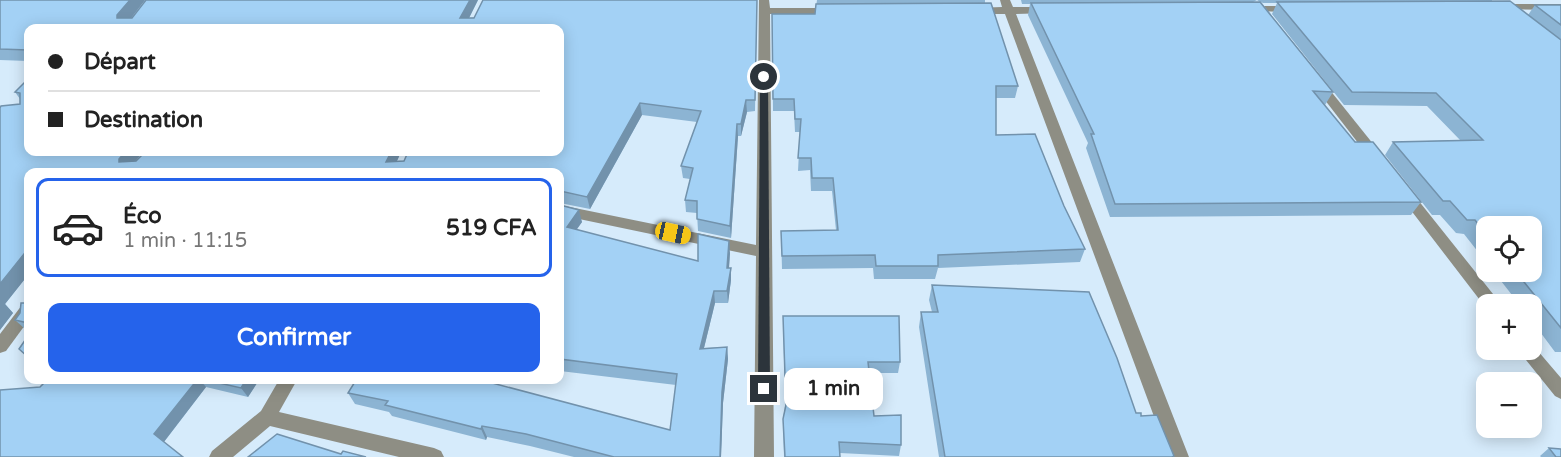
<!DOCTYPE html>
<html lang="fr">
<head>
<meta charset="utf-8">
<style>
	body { margin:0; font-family:"Varela Round",sans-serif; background:#f6f6f6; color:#222; height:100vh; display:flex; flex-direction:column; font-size:22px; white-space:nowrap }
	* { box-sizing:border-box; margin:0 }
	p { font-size:20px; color:#767676 }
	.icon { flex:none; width:33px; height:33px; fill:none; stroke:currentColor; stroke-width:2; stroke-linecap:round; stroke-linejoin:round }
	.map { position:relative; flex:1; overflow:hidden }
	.sheet { position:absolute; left:24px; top:168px; width:540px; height:216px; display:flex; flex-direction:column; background:#fff; border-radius:12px; box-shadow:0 3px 15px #0003 }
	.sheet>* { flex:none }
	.banner { position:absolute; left:24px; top:24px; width:540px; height:132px; border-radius:12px; box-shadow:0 3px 15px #0003; display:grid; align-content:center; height:132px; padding:0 24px; background:#fff }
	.fabs { position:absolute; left:1476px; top:216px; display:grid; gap:12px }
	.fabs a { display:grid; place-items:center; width:66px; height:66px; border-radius:12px; background:#fff; box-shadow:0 3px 15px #0003; font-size:30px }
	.end { position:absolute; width:27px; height:27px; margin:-14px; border:8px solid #2c343b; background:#fff; box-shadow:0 0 0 3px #fff }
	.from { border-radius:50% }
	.bubble { position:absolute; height:42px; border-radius:12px; background:#fff; box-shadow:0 3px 15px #0003; font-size:20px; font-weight:800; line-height:42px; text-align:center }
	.car { position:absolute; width:18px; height:36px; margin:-18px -9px; border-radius:8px; box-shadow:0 0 4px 2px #0007; background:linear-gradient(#f5c518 24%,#345 0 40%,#f5c518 0 76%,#345 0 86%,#f5c518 0) }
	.banner b { display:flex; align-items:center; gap:21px; height:57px; font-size:22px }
	.banner b+b { border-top:2px solid #e0e0e0 }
	.banner i { width:15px; height:15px; background:#222 }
	ul { padding:10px 0 0; list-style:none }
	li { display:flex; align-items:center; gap:18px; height:99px; margin:0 12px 9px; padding:0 12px; border:3px solid transparent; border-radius:12px }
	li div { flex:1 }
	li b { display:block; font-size:22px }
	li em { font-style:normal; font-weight:800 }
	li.selected { border-color:#2563eb }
	li>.icon { width:54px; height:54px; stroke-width:1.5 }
	.button { display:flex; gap:12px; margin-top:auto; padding:12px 24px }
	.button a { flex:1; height:69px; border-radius:12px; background:#2563eb; color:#fff; font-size:24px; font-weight:800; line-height:69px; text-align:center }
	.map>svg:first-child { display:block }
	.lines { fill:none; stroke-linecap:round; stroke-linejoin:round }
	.minor { fill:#8e8e84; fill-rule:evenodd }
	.wall { fill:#8cb4d3 }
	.shaded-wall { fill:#7292ac }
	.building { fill:#a3d1f5; stroke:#7292ac; stroke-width:1.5 }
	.route { fill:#2c343b }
</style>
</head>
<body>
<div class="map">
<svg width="1561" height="457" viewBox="0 0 1561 457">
	<rect width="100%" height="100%" fill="#d6ebfb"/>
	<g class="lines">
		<g class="minor">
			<polygon points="759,0 769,0 770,8 836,8 842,11 836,14 770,14 774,457 754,457 756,256 560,215 560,205 756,245"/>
			<polygon points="1000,0 1010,0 1013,7 1049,7 1055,10 1049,13 1016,14 1189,457 1169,457 1005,14 974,14 968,11 974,8 1002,7"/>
			<polygon points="1499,4 1561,4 1561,10 1495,9 1493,7"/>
			<polygon points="1247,6 1295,6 1301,9 1295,12 1243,11 1243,7"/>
			<polygon points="1317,78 1321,79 1382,155 1384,158 1382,161 1372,161 1311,82"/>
			<polygon points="1405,188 1410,190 1501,304 1486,304 1486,308 1400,196 1398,193"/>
			<polygon points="28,304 28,321 6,351 0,353 0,334 22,305"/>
			<polygon points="1532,344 1561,378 1561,399 1555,396 1522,355 1520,350 1532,350"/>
			<polygon points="279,380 297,380 279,412 434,448 441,451 444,457 399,457 270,426 233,457 209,457 212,451 261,411"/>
		</g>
	</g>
	<g class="wall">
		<polygon points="0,0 145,0 131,18 146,0 478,0 469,18 757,0 755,111 747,112 741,136 738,136 731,238 698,231 697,213 686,212 685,200 690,179 683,178 681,166 697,122 642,115 590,209 560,203 560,204 560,172 28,172 28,275 5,304 13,313 0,330 0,108 20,104 20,99 15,92 28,79 28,152 143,152 135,162 145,152 401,152 397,161 560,152 28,28 28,61 0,60"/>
		<polygon points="817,0 985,0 985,3 1018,86 1015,98 996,98 996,135 1064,206 1085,249 1080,262 938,268 935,279 874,279 873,268 782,269 781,231 836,230 832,191 811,191 810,170 798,171 800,132 795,132 794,111 773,111 772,14 815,14"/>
		<polygon points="1021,0 1257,0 1253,2 1260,2 1257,0 1492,0 1492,1 1528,15 1535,5 1561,5 1561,352 1555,352 1532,321 1532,304 1519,304 1494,272 1532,272 1486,226 1486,262 1464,234 1456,233 1440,215 1432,215 1385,155 1393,142 1460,140 1427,106 1344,105 1272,14 1277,3 1263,3 1261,2 1333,92 1325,105 1324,105 1355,142 1421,202 1411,215 1110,217 1086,148 1088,143 1028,15 1030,4 1022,4"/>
		<polygon points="560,205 582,222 576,230 698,261 730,253 729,268 731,268 731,280 728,303 715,303 704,348 727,347 728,359 723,403 721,457 574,457 530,446 487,437 486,440 392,416 389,412 355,404 348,393 670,430 676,385 560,371"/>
		<polygon points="932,285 1136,413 1141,416 1174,456 1174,457 939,457 919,327 921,312 932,312 929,300"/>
		<polygon points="28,303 28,330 25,329 15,320"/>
		<polygon points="783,316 900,362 898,373 870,373 874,416 901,445 899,456 840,453 840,457 784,457 783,419 785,406"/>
		<polygon points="65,380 259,380 248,397 206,387 164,442 40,387 63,382"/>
		<polygon points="1549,448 1561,457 1541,457 1540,456"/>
	</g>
	<g class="shaded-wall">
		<polygon points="130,0 145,0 124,27 117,18 117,15"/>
		<polygon points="470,0 478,0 464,28 460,18"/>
		<polygon points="746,100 747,112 741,136 741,124"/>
		<polygon points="640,103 642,115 590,209 587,197"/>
		<polygon points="737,124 738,136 731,238 730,226"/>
		<polygon points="125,152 143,152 127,171 119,162 119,159"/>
		<polygon points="391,152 401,152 392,172 386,162"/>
		<polygon points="579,210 582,222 570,239 567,227"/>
		<polygon points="729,241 730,253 728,280 727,268"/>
		<polygon points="28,249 28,275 5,304 13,313 0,330 0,284"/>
		<polygon points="731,268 731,280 728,303 727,291"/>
		<polygon points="714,291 715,303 701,360 700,349"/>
		<polygon points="727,347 728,359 723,403 721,457 720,457 722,392"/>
		<polygon points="197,380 200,380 206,387 163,443 154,434"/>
		<polygon points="246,380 259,380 248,397 241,388"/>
		<polygon points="482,426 487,437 486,440 481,429"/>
	</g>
	<g class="building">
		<polygon points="0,0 130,0 117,15 117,18 132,18 146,0 470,0 460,18 474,18 483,0 757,0 755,100 746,100 741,124 737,124 730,226 697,219 697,201 685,200 693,168 681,166 701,111 640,103 587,197 560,191 560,172 28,172 28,249 0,284 0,108 1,106 20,104 20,93 15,92 28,79 28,152 125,152 119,159 119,162 136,161 145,152 391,152 386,162 404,161 408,152 560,152 560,28 28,28 28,50 0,49"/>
		<polygon points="1510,1 1561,40 1561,328 1516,272 1532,272 1532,226 1486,226 1486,234 1475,220 1467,220 1450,201 1443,201 1393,142 1483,140 1436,93 1352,92 1277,2"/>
		<polygon points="1260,2 1333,92 1313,91 1355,142 1373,142 1421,202 1115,204 1091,134 1094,134 1031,3"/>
		<polygon points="991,3 1018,86 996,86 996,135 1035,134 1064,206 1085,249 938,255 938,266 876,266 875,255 782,256 781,231 838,230 833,178 812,178 811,158 798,158 801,119 795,119 794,99 773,99 772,14 815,14 816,4"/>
		<polygon points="1535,5 1561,5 1561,25"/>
		<polygon points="560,205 579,210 567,227 698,261 698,234 729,241 727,268 731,268 727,291 714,291 700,349 727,347 722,392 720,457 614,457 526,434 482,426 481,429 385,405 388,401 348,393 356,380 481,380 670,430 677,374 560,359"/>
		<polygon points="932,285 1089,292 1117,358 1136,413 1141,413 1141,416 1157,415 1174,456 1172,457 945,457 921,312 938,312"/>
		<polygon points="21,303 28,303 28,323 15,320 20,313"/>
		<polygon points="783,316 899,316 900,362 868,362 874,416 901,415 901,445 839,442 840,457 785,457 783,419 786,405"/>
		<polygon points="28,336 28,357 19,349"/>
		<polygon points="47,380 63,382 65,380 197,380 154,434 183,457 0,457 0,390 40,387"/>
		<polygon points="206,380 246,380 241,388"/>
		<polygon points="277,434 341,454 343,451 366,457 248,457"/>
		<polygon points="1549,448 1561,449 1561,457 1556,457"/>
	</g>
	<polygon class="route" points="764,75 768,77 770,389 764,394 758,389 760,77"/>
</svg>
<div class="fabs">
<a><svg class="icon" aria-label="locate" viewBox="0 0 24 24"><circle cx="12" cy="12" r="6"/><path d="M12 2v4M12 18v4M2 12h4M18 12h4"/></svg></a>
<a>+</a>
<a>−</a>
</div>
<i class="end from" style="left:764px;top:77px"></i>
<i class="end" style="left:764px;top:389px"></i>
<div class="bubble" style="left:784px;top:368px;width:99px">1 min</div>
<i class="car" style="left:673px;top:233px;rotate:102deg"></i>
<div class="banner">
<b><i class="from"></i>Départ</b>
<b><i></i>Destination</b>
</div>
<section class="sheet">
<ul>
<li class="selected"><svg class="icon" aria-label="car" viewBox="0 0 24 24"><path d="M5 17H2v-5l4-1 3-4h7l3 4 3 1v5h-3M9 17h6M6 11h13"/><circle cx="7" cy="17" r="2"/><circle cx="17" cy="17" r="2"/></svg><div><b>Éco</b><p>1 min · 11:15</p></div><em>519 CFA</em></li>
</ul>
<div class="button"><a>Confirmer</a></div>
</section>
</div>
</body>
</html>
